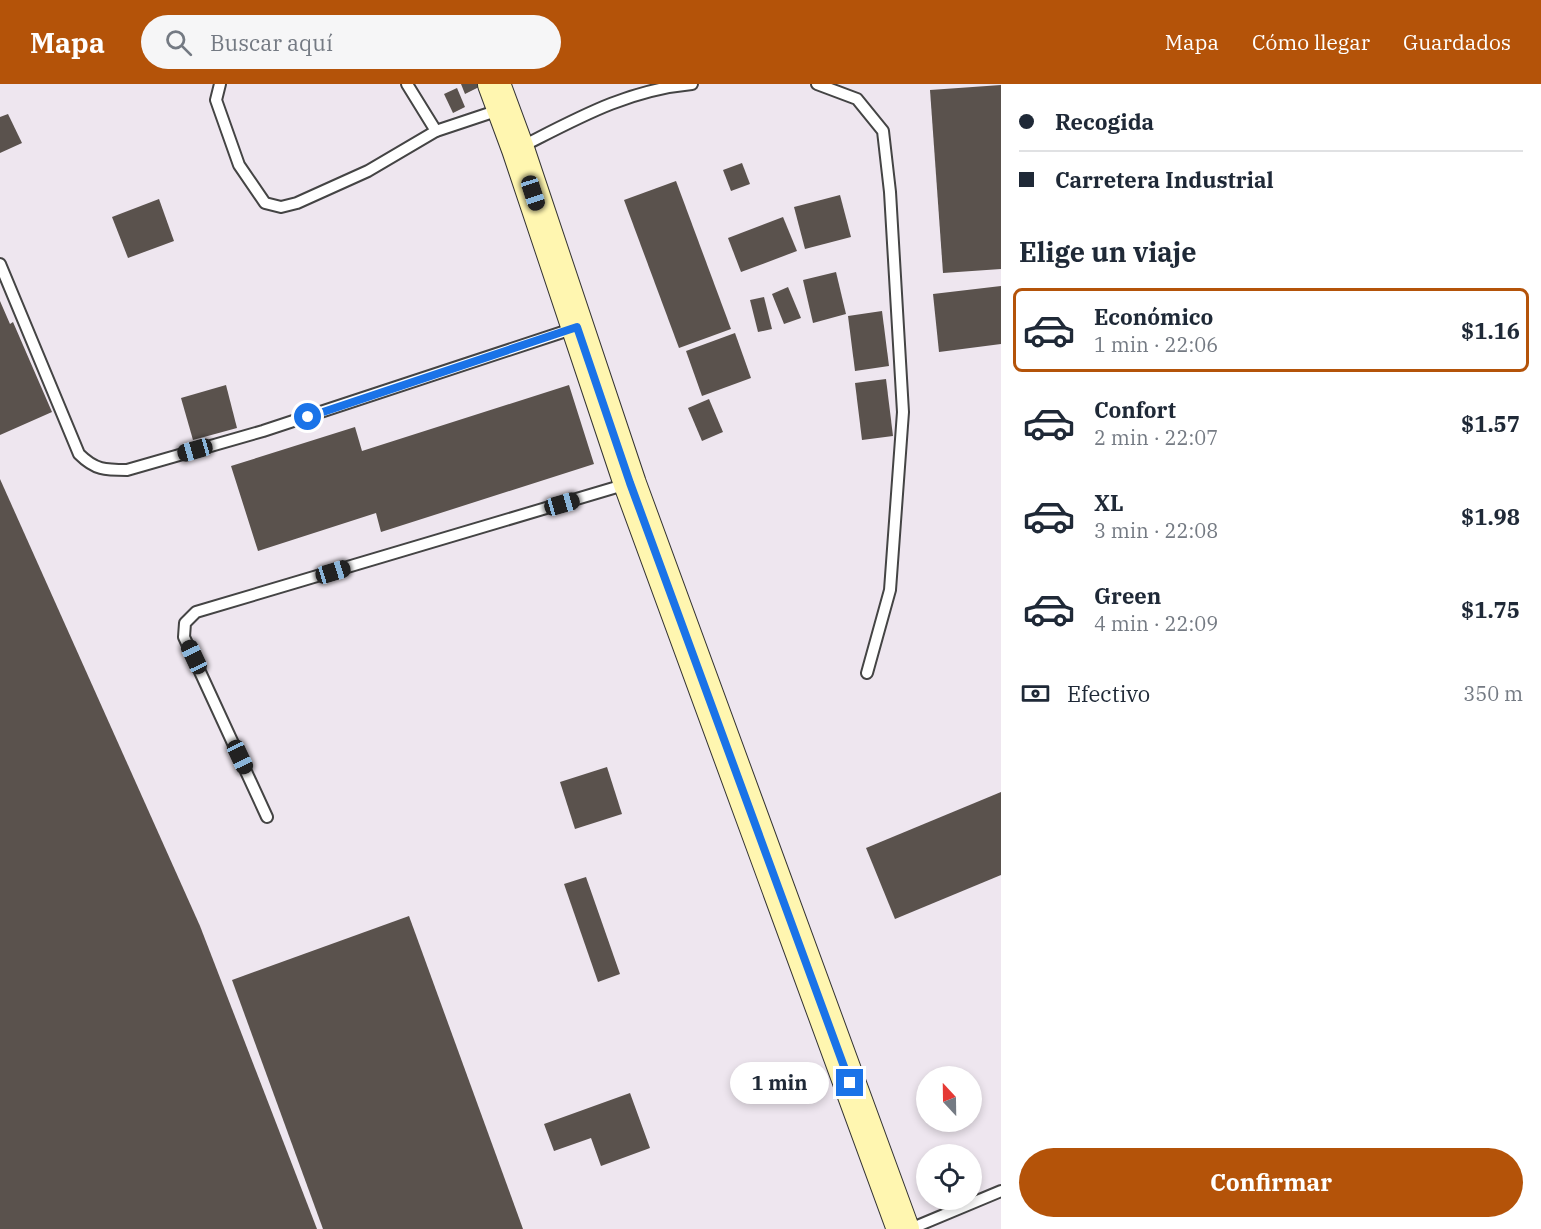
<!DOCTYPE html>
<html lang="es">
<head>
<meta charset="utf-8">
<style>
	body { margin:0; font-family:"IBM Plex Serif",serif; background:#f6f6f7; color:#1f2937; height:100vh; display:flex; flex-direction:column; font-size:22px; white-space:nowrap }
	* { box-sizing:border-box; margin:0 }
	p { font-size:20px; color:#747a83 }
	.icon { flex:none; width:33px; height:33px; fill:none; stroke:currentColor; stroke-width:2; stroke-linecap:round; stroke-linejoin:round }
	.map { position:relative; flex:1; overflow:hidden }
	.sheet { display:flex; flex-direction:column; background:#fff; width:540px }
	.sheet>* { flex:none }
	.top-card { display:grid; align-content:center; height:132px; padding:0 18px; background:#fff }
	.needle { width:39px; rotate:338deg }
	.buttons { position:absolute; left:916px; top:982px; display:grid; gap:12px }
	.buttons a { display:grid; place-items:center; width:66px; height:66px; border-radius:50%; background:#fff; box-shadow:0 3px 9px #0003; font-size:30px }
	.end { position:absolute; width:27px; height:27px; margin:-14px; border:8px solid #1a73e8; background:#fff; box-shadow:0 0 0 3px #fff }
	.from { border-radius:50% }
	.bubble { position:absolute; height:42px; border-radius:21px; background:#fff; box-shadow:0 3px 9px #0003; font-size:20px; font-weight:800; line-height:42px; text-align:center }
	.car { position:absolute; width:18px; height:36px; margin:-18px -9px; border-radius:8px; box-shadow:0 0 4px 2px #0007; background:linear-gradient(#222 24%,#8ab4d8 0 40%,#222 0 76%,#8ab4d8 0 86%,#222 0) }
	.top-card b { display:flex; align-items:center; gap:21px; height:57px; font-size:22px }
	.top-card b+b { border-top:2px solid #e0e1e3 }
	.top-card i { width:15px; height:15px; background:#1f2937 }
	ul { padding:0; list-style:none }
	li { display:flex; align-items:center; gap:18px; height:84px; margin:0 12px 9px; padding:0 6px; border:3px solid transparent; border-radius:9px }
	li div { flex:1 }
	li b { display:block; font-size:22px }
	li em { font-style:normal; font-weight:800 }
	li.on { border-color:#b45309 }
	li>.icon { width:54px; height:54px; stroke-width:1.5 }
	h2 { padding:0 18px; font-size:27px; line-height:72px }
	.pay { display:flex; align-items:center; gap:15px; height:66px; padding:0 18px; font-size:22px }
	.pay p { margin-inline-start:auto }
	.button { display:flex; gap:12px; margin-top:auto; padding:12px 18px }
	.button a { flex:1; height:69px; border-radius:36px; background:#b45309; color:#fff; font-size:24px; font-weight:800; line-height:69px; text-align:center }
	header { display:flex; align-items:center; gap:36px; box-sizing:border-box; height:84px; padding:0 30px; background:#b45309; color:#fff }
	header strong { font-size:28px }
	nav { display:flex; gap:33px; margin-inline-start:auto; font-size:21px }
	.search { width:420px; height:54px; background:#f6f6f7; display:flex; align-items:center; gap:15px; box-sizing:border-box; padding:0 21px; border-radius:33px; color:#747a83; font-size:22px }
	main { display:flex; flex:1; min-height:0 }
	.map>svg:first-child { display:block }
	.industrial { fill:#eee6ef; fill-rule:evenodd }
	.building { fill:#5a524d }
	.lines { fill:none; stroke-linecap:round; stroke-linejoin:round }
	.service-casing { stroke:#444; stroke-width:14 }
	.secondary-casing { stroke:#333; stroke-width:34 }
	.service { stroke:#fff; stroke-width:10 }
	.secondary { stroke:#fff6b0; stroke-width:32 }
	.route { stroke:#1a73e8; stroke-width:8 }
</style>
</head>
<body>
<header>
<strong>Mapa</strong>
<div class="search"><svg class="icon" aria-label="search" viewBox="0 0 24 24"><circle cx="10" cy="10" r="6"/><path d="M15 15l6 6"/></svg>Buscar aquí</div>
<nav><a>Mapa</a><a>Cómo llegar</a><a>Guardados</a></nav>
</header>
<main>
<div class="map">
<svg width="1001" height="1145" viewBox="0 0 1001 1145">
	<rect width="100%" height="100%" fill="#fffdf5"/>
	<path class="industrial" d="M0,0H1001V1145H0ZM927,993H972V1038H927ZM927,1071H972V1116H927Z"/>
	<g class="building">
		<polygon points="461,0 477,0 479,3 465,10"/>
		<polygon points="1001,1 1001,185 943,189 930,6"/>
		<polygon points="457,4 465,23 453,29 444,10"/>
		<polygon points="8,30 22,59 0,69 0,33"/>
		<polygon points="742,79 750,100 731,107 723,86"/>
		<polygon points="676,97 731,245 679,264 624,116"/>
		<polygon points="840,111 851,153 805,165 794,123"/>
		<polygon points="159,115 174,157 128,174 112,133"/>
		<polygon points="783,133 797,167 741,188 728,154"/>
		<polygon points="836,188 846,230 813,239 803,196"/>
		<polygon points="1001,202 1001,260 939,268 933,210"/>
		<polygon points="788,203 801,234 784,240 772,210"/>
		<polygon points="764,213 772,245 758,248 750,216"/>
		<polygon points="0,217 10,240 13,238 52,328 0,351"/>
		<polygon points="882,227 889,282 855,287 848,232"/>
		<polygon points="735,249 751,294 702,312 686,267"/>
		<polygon points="886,295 893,352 862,356 855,299"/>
		<polygon points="226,301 237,344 193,356 181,314"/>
		<polygon points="569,301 594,380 381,448 376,429 258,467 231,382 355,343 362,367"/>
		<polygon points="709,315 723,348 702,357 688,324"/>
		<polygon points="0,395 200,842 317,1145 0,1145"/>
		<polygon points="607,683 622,730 575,745 560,698"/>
		<polygon points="1001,708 1001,791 895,835 866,764"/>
		<polygon points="586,793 620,890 598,898 564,800"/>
		<polygon points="409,832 523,1145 323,1145 232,896"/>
		<polygon points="630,1009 650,1064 601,1082 591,1054 554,1067 544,1040"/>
	</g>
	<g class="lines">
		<g class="service-casing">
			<g id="service">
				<polyline points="220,0 216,16 239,81 265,119 281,123 297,119 368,87 436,47 499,26"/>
				<polyline points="407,0 436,47"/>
				<polyline points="817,0 857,15 883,47 890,108 903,328 890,506 867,589"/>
				<path d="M521,63C578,34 627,6 692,0"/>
				<path d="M0,180L79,370C95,386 105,386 127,386L263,347L575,244"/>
				<polyline points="267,733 184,553 185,539 196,528 627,400"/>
				<polyline points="910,1145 1001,1107"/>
			</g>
		</g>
		<g class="secondary-casing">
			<polyline id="secondary" points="494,0 518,65 630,400 903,1145"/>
		</g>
		<use href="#service" class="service"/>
		<use href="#secondary" class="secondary"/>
	</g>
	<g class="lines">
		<polyline class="route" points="308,333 577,243 630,399 850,999"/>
	</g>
</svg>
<div class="buttons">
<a><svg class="needle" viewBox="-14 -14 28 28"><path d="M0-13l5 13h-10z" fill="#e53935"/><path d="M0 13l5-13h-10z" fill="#747a83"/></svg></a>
<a><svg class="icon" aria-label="locate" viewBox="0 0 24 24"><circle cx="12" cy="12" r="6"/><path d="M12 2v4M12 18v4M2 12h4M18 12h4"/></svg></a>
</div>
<i class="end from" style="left:308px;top:333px"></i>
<i class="end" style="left:850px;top:999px"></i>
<div class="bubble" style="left:730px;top:978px;width:99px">1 min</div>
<i class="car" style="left:533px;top:109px;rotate:162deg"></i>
<i class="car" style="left:195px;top:366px;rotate:254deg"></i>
<i class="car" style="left:562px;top:420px;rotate:74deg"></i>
<i class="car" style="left:333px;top:488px;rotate:73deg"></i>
<i class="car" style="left:194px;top:573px;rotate:335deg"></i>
<i class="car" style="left:240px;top:673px;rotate:155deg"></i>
</div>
<section class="sheet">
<div class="top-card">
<b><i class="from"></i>Recogida</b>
<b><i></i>Carretera Industrial</b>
</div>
<h2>Elige un viaje</h2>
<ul>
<li class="on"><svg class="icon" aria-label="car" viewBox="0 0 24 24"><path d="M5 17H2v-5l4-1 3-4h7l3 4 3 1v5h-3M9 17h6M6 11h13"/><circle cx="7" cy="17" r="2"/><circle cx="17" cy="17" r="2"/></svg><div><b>Económico</b><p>1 min · 22:06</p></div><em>$1.16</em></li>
<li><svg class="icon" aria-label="car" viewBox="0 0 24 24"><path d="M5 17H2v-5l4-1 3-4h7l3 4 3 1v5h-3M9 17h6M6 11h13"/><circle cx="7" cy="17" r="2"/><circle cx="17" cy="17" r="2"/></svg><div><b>Confort</b><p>2 min · 22:07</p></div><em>$1.57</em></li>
<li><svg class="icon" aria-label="car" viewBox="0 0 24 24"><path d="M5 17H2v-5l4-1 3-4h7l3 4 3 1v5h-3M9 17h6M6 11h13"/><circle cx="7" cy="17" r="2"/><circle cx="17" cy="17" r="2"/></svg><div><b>XL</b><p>3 min · 22:08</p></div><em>$1.98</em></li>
<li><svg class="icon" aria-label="car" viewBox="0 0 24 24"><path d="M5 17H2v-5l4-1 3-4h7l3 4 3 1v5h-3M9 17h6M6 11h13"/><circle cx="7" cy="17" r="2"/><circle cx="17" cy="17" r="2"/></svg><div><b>Green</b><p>4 min · 22:09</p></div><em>$1.75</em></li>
</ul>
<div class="pay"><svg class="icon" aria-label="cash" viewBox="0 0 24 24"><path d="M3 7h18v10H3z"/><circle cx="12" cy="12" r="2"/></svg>Efectivo<p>350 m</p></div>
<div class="button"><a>Confirmar</a></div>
</section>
</main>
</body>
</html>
